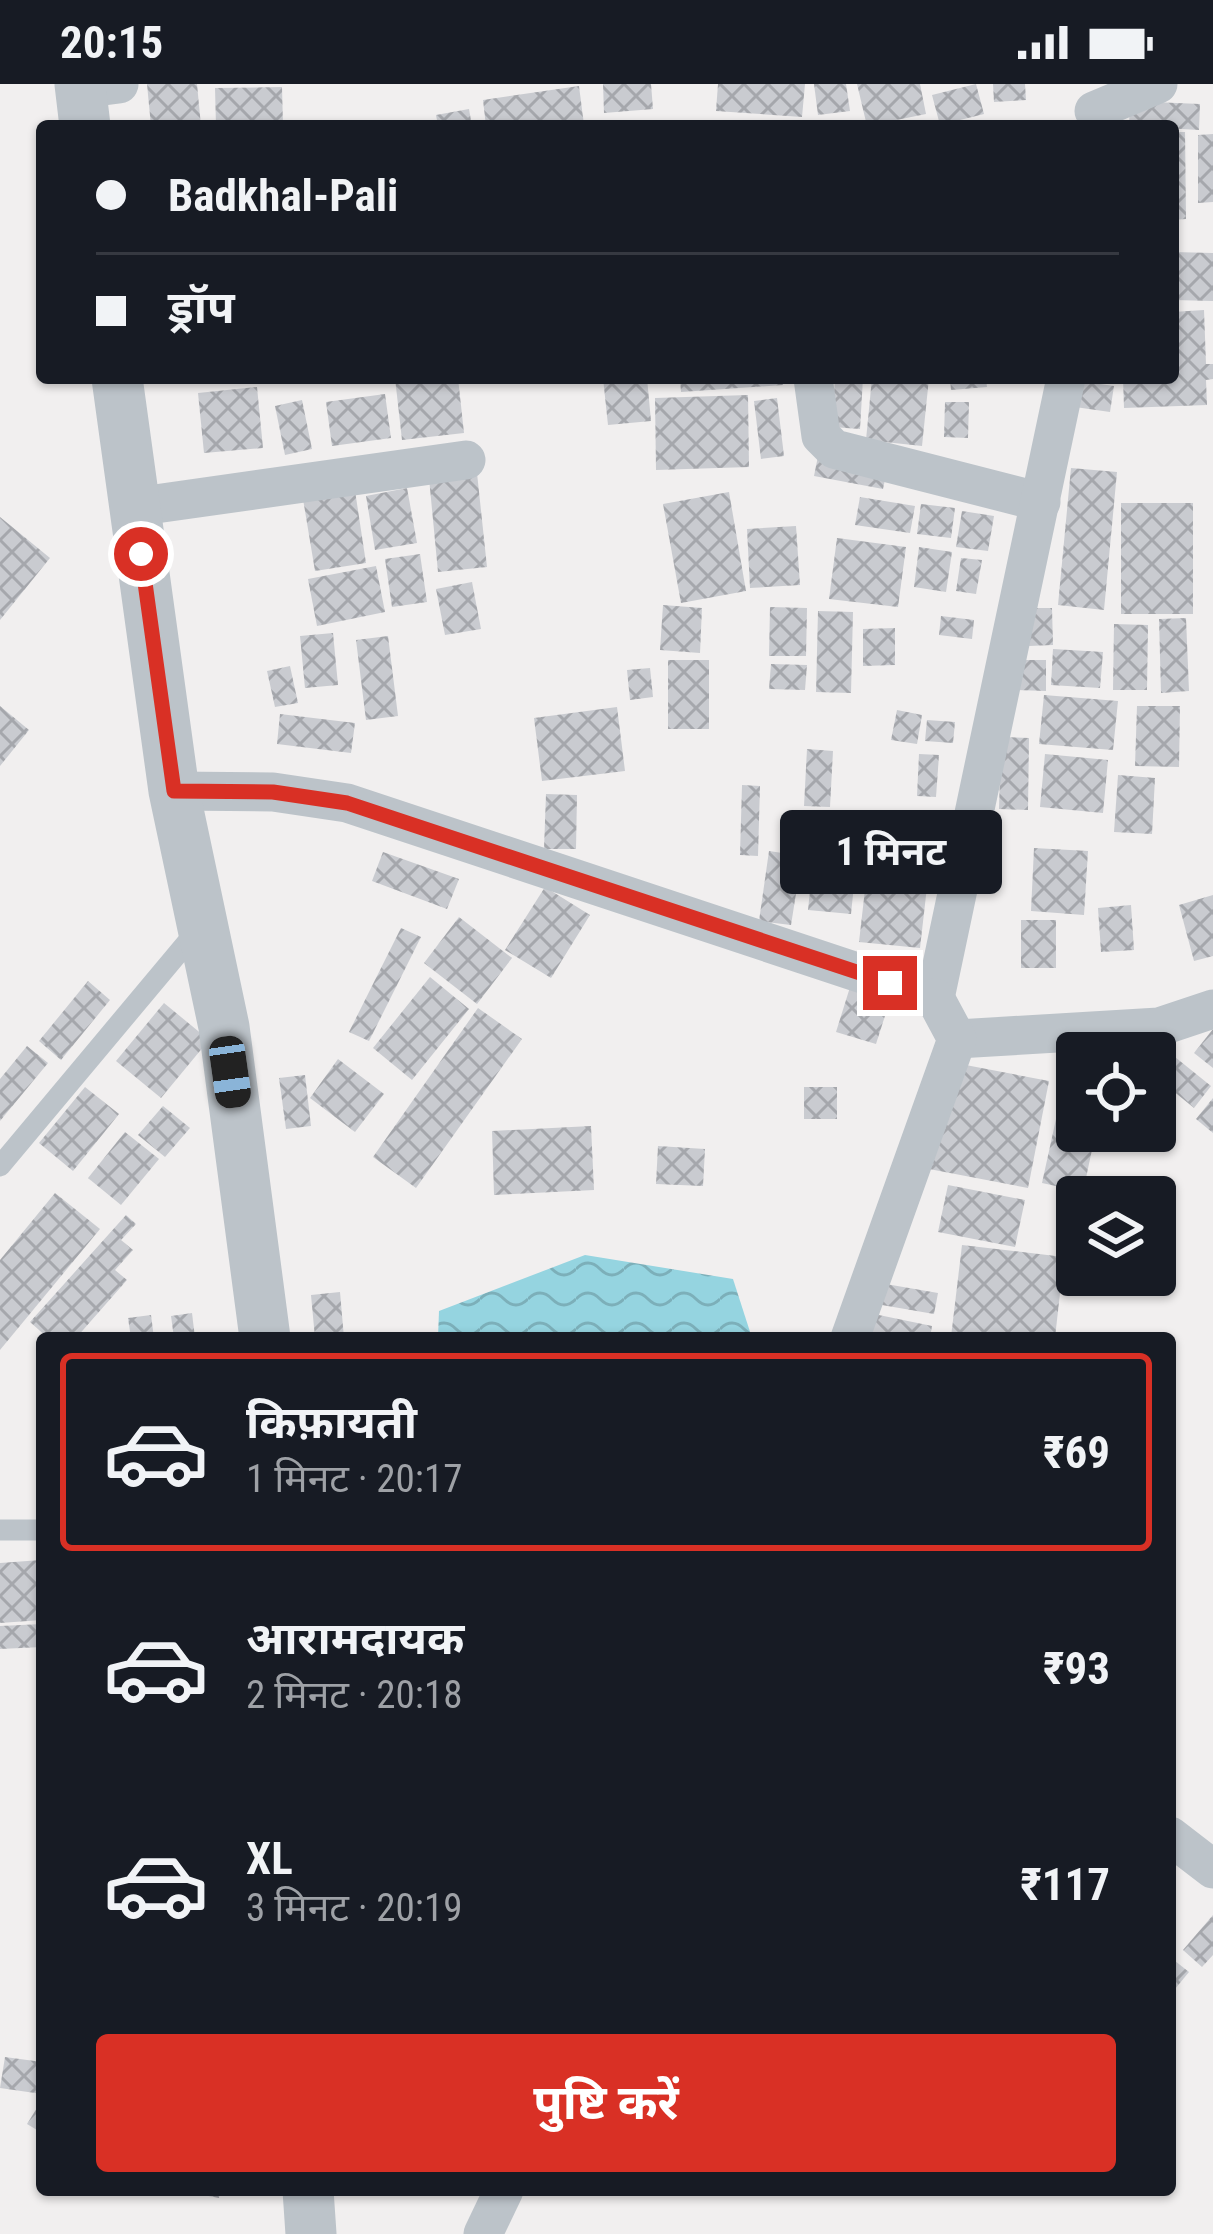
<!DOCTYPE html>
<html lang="hi">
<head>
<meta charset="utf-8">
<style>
	body { margin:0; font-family:"Roboto Condensed","Noto Sans Devanagari",sans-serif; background:#20242c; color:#f1f3f6; height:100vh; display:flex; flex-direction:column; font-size:45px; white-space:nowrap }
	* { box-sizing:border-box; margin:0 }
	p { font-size:39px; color:#9ea1a6 }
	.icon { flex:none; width:66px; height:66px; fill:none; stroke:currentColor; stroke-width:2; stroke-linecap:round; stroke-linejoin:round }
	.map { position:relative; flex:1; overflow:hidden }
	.drawer { position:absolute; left:36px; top:1248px; width:1140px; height:864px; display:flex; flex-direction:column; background:#171b24; border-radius:12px; box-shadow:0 3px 9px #0004 }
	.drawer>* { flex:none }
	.banner { position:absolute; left:36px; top:36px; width:1143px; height:264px; border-radius:12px; box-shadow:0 3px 9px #0004; display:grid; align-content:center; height:264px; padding:0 60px; background:#171b24 }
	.buttons { position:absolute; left:1056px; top:948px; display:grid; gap:24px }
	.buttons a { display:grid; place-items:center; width:120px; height:120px; border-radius:12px; background:#171b24; box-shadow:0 3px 9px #0004; font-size:60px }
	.end { position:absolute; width:54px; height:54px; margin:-27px; border:15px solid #d93025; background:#fff; box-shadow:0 0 0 6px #fff }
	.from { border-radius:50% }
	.bubble { position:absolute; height:84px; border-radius:12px; background:#171b24; box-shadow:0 3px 9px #0004; font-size:39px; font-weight:700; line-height:84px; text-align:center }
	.car { position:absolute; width:36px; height:72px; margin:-36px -18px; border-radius:15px; box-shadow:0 0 9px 3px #0007; background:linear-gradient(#222 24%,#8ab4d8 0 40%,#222 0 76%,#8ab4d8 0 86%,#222 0) }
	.banner b { display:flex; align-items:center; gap:42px; height:114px; font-size:45px }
	.banner b+b { border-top:3px solid #363941 }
	.banner i { width:30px; height:30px; background:#f1f3f6 }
	ul { padding:21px 0 0; list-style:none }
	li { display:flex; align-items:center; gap:36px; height:198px; margin:0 24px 18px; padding:0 36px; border:6px solid transparent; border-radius:12px }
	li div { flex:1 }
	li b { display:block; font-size:45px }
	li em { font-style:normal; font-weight:700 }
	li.on { border-color:#d93025 }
	li>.icon { width:108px; height:108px; stroke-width:1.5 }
	.button { display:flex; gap:24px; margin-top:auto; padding:24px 60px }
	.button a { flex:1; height:138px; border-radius:12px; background:#d93025; color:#fff; font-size:48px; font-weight:700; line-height:138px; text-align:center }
	.status { display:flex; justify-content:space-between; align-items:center; height:84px; padding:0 60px; background:#171b24; direction:ltr }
	.status svg { height:33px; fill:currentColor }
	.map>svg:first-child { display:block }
	.water { fill:url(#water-waves) }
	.building { fill:url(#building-cross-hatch) }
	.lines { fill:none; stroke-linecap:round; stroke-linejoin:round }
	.service { stroke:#bcc3c9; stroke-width:21 }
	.minor { stroke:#bcc3c9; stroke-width:39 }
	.tertiary { stroke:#bcc3c9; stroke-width:51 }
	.route { stroke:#d93025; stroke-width:15 }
</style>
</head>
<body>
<div class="status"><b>20:15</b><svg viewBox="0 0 49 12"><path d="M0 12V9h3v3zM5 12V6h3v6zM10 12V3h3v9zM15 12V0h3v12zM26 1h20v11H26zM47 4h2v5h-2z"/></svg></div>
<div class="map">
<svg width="1213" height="2150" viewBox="0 0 1213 2150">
	<defs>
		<pattern id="water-waves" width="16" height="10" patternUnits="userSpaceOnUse" patternTransform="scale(3)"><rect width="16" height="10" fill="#95d4e0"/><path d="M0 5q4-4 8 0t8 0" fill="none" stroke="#7cafb9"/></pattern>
		<pattern id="building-cross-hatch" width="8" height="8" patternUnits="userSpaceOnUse" patternTransform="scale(3)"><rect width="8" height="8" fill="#c9cbd0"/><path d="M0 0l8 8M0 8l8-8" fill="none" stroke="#a5a7ac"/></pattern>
	</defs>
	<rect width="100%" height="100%" fill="#f1efef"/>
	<polygon class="water" points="585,1171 733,1195 752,1254 438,1254 439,1227"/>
	<g class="building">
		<polygon points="147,0 197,0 201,42 151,42"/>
		<polygon points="603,0 651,0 653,25 604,29"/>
		<polygon points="718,0 805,0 802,33 716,27"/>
		<polygon points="814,0 846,0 850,27 818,31"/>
		<polygon points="857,0 920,0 926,30 867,42"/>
		<polygon points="976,0 984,30 940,41 932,11"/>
		<polygon points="993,0 1025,0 1026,16 994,18"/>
		<polygon points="579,2 584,41 486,42 483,16"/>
		<polygon points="282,3 283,41 216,42 215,4"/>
		<polygon points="1130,17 1200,20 1199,46 1129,42"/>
		<polygon points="469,25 472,42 438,42 436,31"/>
		<polygon points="1173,48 1185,48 1186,135 1173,136"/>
		<polygon points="1213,50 1213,118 1198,119 1198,51"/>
		<polygon points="1173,168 1213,169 1213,217 1173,216"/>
		<polygon points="1204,226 1206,280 1213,280 1213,295 1206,296 1207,321 1124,324 1123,294 1173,294 1173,228"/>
		<polygon points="395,294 458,294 464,349 402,356"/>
		<polygon points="603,294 647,294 651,337 608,341"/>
		<polygon points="680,294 782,294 783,301 681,308"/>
		<polygon points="835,294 863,294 860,345 832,343"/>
		<polygon points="872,294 929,294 922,362 866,356"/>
		<polygon points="950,294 986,294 987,303 951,306"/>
		<polygon points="1079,297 1114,302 1110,328 1075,323"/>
		<polygon points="257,303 263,364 204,369 198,309"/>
		<polygon points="385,310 391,354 332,362 326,318"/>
		<polygon points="748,311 749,383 656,386 655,314"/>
		<polygon points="777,314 784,372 761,375 754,317"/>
		<polygon points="302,316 312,365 285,371 275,322"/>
		<polygon points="945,318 969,318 968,354 944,353"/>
		<polygon points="819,367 888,381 883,405 814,392"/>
		<polygon points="1071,384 1117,388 1104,526 1058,521"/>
		<polygon points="477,389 487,483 438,488 429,394"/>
		<polygon points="354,400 366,479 315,487 302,409"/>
		<polygon points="407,404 417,459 375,466 366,412"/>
		<polygon points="729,408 746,507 681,519 663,420"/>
		<polygon points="860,413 915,422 910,449 855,441"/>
		<rect x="1121" y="419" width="72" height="111"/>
		<polygon points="921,420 955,424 951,454 917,450"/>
		<polygon points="962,427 994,432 988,467 956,463"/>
		<polygon points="0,433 50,474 0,536"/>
		<polygon points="796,442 800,501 750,504 747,445"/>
		<polygon points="837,454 906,463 898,523 829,515"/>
		<polygon points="919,463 952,468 946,508 914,503"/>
		<polygon points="420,470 427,518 392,523 385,475"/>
		<polygon points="961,474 982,476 976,510 956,507"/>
		<polygon points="376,482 385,528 317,542 308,495"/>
		<polygon points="472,498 481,545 445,551 436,505"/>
		<polygon points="663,521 702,524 700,569 660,566"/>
		<polygon points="770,523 807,524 806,572 769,572"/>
		<polygon points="1029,524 1052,524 1053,561 1029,562"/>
		<polygon points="818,527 853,528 851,609 816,608"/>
		<polygon points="941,532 974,536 972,555 939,551"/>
		<polygon points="1186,534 1189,607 1161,609 1159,535"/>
		<polygon points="1114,540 1148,541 1147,606 1113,606"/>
		<polygon points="895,544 895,581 863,582 863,545"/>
		<polygon points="333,549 338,601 305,604 300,552"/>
		<polygon points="388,552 398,632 366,636 356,556"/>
		<polygon points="1053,565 1103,568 1100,604 1051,601"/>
		<rect x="668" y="576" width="41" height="69"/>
		<polygon points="1016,576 1046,576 1046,607 1015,606"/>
		<polygon points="771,580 807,581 805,606 769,605"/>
		<polygon points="290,582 298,619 275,623 267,587"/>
		<polygon points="650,584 653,613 630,616 627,586"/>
		<polygon points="1044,611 1118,617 1113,666 1039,660"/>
		<polygon points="0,622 29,646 0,682"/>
		<polygon points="1137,622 1180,622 1179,683 1135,682"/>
		<polygon points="617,623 625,687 542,697 534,634"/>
		<polygon points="897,626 922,631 917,660 891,656"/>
		<polygon points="280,630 355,639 351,669 277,660"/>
		<polygon points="927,636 955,638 953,659 925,657"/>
		<polygon points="1001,653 1029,654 1028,726 999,725"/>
		<polygon points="807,665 833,667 830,723 804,722"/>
		<polygon points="919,670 939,671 936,713 917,712"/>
		<polygon points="1045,670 1108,676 1103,729 1040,723"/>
		<polygon points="1118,691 1155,694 1152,750 1114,748"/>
		<polygon points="742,701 760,702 758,772 740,771"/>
		<polygon points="546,710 577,711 576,765 544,765"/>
		<polygon points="1034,764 1088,767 1084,831 1031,827"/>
		<polygon points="769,767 802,772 791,841 759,837"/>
		<polygon points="383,768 459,795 447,825 372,797"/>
		<polygon points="812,787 855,791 851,830 808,826"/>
		<polygon points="867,788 928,794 920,864 859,858"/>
		<polygon points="545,803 590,831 551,894 505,866"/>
		<polygon points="1213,811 1213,872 1194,877 1179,821"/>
		<polygon points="1131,821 1134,866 1101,868 1098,824"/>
		<polygon points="459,833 512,874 477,920 424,879"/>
		<rect x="1021" y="836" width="35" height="48"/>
		<polygon points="401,844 421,853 369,957 349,948"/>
		<polygon points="430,893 469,925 412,996 373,964"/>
		<polygon points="88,897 110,916 61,976 39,957"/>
		<polygon points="851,900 891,913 876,960 836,948"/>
		<polygon points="164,919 209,956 161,1014 116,977"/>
		<polygon points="478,924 522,955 416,1104 373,1073"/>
		<polygon points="1213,945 1213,984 1194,969"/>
		<polygon points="27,962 48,979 0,1037 0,995"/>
		<polygon points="1170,969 1211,1002 1194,1024 1155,992"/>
		<polygon points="338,975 384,1010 355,1048 310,1014"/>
		<polygon points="950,978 1049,997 1028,1104 929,1085"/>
		<polygon points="305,991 311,1042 286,1045 279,994"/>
		<polygon points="85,1003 119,1030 73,1087 39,1059"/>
		<rect x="804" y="1003" width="33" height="32"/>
		<polygon points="1063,1003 1077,1006 1077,1047 1096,1047 1083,1108 1042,1099"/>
		<polygon points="1213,1014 1213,1049 1196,1035"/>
		<polygon points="163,1022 190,1044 165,1073 138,1051"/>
		<polygon points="591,1042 594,1106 494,1111 492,1047"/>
		<polygon points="125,1048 159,1075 121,1121 88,1094"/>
		<polygon points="658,1062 705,1065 703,1102 656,1100"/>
		<polygon points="948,1101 1025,1116 1015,1163 938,1148"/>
		<polygon points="55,1109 100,1145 0,1266 0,1176"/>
		<polygon points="126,1131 136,1140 121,1156 133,1166 115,1186 127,1196 76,1254 48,1254 30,1238"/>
		<polygon points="962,1161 1064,1173 1055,1254 951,1253"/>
		<polygon points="880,1199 938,1209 934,1230 876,1220"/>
		<polygon points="340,1208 344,1254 315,1254 311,1211"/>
		<polygon points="192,1229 195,1254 174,1254 171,1232"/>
		<polygon points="874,1230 932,1242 930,1254 869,1254"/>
		<polygon points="151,1231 154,1254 131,1254 128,1234"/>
		<polygon points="41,1476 42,1536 0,1539 0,1479"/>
		<polygon points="42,1540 42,1563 0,1565 0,1542"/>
		<polygon points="1213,1831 1213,1871 1202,1883 1183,1866"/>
		<polygon points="1170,1873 1189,1888 1170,1911"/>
		<polygon points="5,1973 42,1978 42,2010 0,2004"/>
		<polygon points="42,2016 42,2049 27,2040"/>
		<polygon points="177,2106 220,2106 219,2114"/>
	</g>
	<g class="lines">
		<g class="service">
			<polyline points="0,1082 200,843"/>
			<polyline points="0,1446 42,1446"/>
		</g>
		<g class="minor">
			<polyline points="80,5 119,0"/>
			<polyline points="1094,27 1158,0"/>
			<polyline points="813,294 821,352 834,365 1041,418"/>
			<polyline points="134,423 466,376"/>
			<polyline points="174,707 273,708 347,719 935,914 1066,294"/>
			<polyline points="957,955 1159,943 1213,925"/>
			<polyline points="850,1254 957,955 935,914"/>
			<polyline points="1170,1752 1213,1785"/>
			<polyline points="483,2150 504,2106"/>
		</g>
		<g class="tertiary">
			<polyline points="80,0 85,42"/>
			<polyline points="117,294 174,707 224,943 265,1254"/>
			<polyline points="308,2106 311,2150"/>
		</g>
	</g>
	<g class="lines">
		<polyline class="route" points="141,470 174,707 273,708 347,719 890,899"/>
	</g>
</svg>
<div class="buttons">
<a><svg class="icon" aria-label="locate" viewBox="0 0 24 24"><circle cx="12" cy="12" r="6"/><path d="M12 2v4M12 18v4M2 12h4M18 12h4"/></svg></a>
<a><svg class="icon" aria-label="layers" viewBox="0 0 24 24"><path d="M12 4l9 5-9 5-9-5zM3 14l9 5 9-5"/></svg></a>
</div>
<i class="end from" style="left:141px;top:470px"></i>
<i class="end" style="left:890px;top:899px"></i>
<div class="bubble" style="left:780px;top:726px;width:222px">1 मिनट</div>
<i class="car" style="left:230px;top:988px;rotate:172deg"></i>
<div class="banner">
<b><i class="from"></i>Badkhal-Pali</b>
<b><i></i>ड्रॉप</b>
</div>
<section class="drawer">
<ul>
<li class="on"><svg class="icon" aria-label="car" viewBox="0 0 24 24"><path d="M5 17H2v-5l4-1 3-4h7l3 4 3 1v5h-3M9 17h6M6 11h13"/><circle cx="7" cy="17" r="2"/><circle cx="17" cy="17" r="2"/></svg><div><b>किफ़ायती</b><p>1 मिनट · 20:17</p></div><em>₹69</em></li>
<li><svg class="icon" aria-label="car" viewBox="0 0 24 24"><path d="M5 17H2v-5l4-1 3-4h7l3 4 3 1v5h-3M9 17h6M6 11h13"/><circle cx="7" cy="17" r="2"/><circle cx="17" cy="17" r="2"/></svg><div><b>आरामदायक</b><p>2 मिनट · 20:18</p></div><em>₹93</em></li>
<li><svg class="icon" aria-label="car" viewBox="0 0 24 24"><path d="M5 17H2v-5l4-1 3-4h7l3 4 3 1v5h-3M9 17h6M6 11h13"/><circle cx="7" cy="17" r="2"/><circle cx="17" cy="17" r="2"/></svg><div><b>XL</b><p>3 मिनट · 20:19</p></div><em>₹117</em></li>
</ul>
<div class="button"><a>पुष्टि करें</a></div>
</section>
</div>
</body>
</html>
